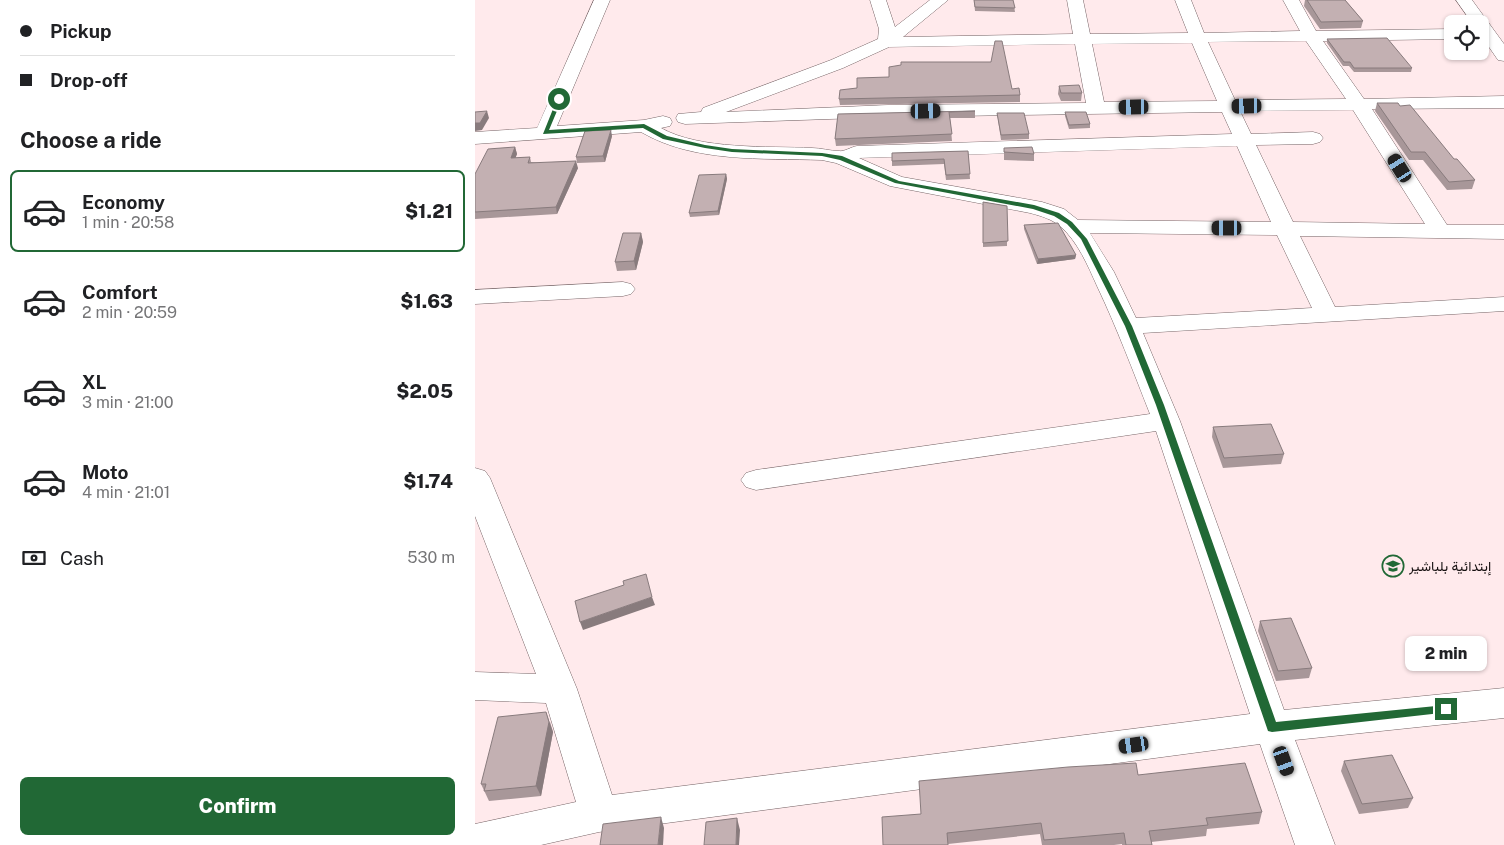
<!DOCTYPE html>
<html lang="en">
<head>
<meta charset="utf-8">
<style>
	body { margin:0; font-family:"Public Sans",Vazirmatn,sans-serif; background:#f2f2f2; color:#202124; height:100vh; display:flex; flex-direction:column; font-size:19px; white-space:nowrap }
	* { box-sizing:border-box; margin:0 }
	p { font-size:16px; color:#757577 }
	.icon { flex:none; width:28px; height:28px; fill:none; stroke:currentColor; stroke-width:2; stroke-linecap:round; stroke-linejoin:round }
	.map { position:relative; flex:1; overflow:hidden }
	.side { display:flex; flex-direction:column; background:#fff; width:475px }
	.side>* { flex:none }
	.top-card { display:grid; align-content:center; height:110px; padding:0 20px; background:#fff }
	.fabs { position:absolute; left:969px; top:15px; display:grid; gap:10px }
	.fabs a { display:grid; place-items:center; width:45px; height:45px; border-radius:8px; background:#fff; box-shadow:0 1px 4px #0004; font-size:25px }
	.end { position:absolute; width:22px; height:22px; margin:-11px; border:6px solid #216835; background:#fff; box-shadow:0 0 0 2px #fff }
	.from { border-radius:50% }
	.bubble { position:absolute; height:35px; border-radius:8px; background:#fff; box-shadow:0 1px 4px #0004; font-size:16px; font-weight:800; line-height:35px; text-align:center }
	.car { position:absolute; width:15px; height:30px; margin:-15px -8px; border-radius:6px; box-shadow:0 0 4px 1px #0007; background:linear-gradient(#222 24%,#8ab4d8 0 40%,#222 0 76%,#8ab4d8 0 86%,#222 0) }
	.top-card b { display:flex; align-items:center; gap:18px; height:48px; font-size:19px }
	.top-card b+b { border-top:1px solid #e0e0e0 }
	.top-card i { width:12px; height:12px; background:#202124 }
	ul { padding:0; list-style:none }
	li { display:flex; align-items:center; gap:15px; height:82px; margin:0 10px 8px; padding:0 10px; border:2px solid transparent; border-radius:8px }
	li div { flex:1 }
	li b { display:block; font-size:19px }
	li em { font-style:normal; font-weight:800 }
	li.active { border-color:#216835 }
	li>.icon { width:45px; height:45px; stroke-width:1.5 }
	h2 { padding:0 20px; font-size:22px; line-height:60px }
	.pay { display:flex; align-items:center; gap:12px; height:55px; padding:0 20px; font-size:19px }
	.pay p { margin-inline-start:auto }
	.button { display:flex; gap:10px; margin-top:auto; padding:10px 20px }
	.button a { flex:1; height:58px; border-radius:8px; background:#216835; color:#fff; font-size:20px; font-weight:800; line-height:58px; text-align:center }
	main { display:flex; flex:1; min-height:0 }
	.map>svg:first-child { display:block }
	.lines { fill:none; stroke-linecap:round; stroke-linejoin:round }
	.minor-casing { stroke:#776567; stroke-width:1 }
	.minor { fill:#fff; fill-rule:evenodd }
	.wall { fill:#a89799 }
	.shaded-wall { fill:#887b7d }
	.building { fill:#c3b0b2; stroke:#887b7d }
	.route { fill:#216835 }
	.labels { text-anchor:middle; dominant-baseline:central; stroke-width:4; stroke-linejoin:round; paint-order:stroke }
	.poi-label { font-size:14px; fill:#181212; stroke:#ffeaec; text-anchor:start }
</style>
</head>
<body>
<main>
<section class="side">
<div class="top-card">
<b><i class="from"></i>Pickup</b>
<b><i></i>Drop-off</b>
</div>
<h2>Choose a ride</h2>
<ul>
<li class="active"><svg class="icon" aria-label="car" viewBox="0 0 24 24"><path d="M5 17H2v-5l4-1 3-4h7l3 4 3 1v5h-3M9 17h6M6 11h13"/><circle cx="7" cy="17" r="2"/><circle cx="17" cy="17" r="2"/></svg><div><b>Economy</b><p>1 min · 20:58</p></div><em>$1.21</em></li>
<li><svg class="icon" aria-label="car" viewBox="0 0 24 24"><path d="M5 17H2v-5l4-1 3-4h7l3 4 3 1v5h-3M9 17h6M6 11h13"/><circle cx="7" cy="17" r="2"/><circle cx="17" cy="17" r="2"/></svg><div><b>Comfort</b><p>2 min · 20:59</p></div><em>$1.63</em></li>
<li><svg class="icon" aria-label="car" viewBox="0 0 24 24"><path d="M5 17H2v-5l4-1 3-4h7l3 4 3 1v5h-3M9 17h6M6 11h13"/><circle cx="7" cy="17" r="2"/><circle cx="17" cy="17" r="2"/></svg><div><b>XL</b><p>3 min · 21:00</p></div><em>$2.05</em></li>
<li><svg class="icon" aria-label="car" viewBox="0 0 24 24"><path d="M5 17H2v-5l4-1 3-4h7l3 4 3 1v5h-3M9 17h6M6 11h13"/><circle cx="7" cy="17" r="2"/><circle cx="17" cy="17" r="2"/></svg><div><b>Moto</b><p>4 min · 21:01</p></div><em>$1.74</em></li>
</ul>
<div class="pay"><svg class="icon" aria-label="cash" viewBox="0 0 24 24"><path d="M3 7h18v10H3z"/><circle cx="12" cy="12" r="2"/></svg>Cash<p>530 m</p></div>
<div class="button"><a>Confirm</a></div>
</section>
<div class="map">
<svg width="1029" height="845" viewBox="0 0 1029 845">
	<rect width="100%" height="100%" fill="#ffeaec"/>
	<g class="lines">
		<g class="minor-casing">
			<g id="minor">
				<path d="M119,0H135L82,126L169,120L188,116L195,118L197,122L195,126L186,128C225,150 293,146 337,148C346,148 355,151 364,151C369,152 376,147 382,146L757,134L747,112L413,117L210,124L203,122L201,118L203,114L226,112L228,108L356,60L403,39L404,29L395,0H411L420,27L455,0H473L428,37L598,34L592,0H608L615,34L713,33L700,0H716L729,33L825,31L808,0H824L841,31L978,29V39L848,41L889,99L1029,96V108L897,109L972,225H1029V239L825,236L860,307L1029,297V311L668,333L705,421L809,710L1029,688V718L820,740L860,845H820L785,744L124,832L66,845H0V824L101,802L71,703L0,700V672L61,674L0,516V468L10,471L15,478L102,689L137,795L775,714L681,431L281,490L271,487L266,480L271,473L281,470L675,414C658,371 642,328 622,286C613,266 603,242 586,227C577,219 566,216 555,213L415,186L361,163L347,160C287,158 219,163 166,132L0,144V132L62,128ZM831,41L871,99L760,100L733,42ZM717,43L742,101L629,102L617,44ZM600,44L611,103L413,105L251,112L368,68L414,47ZM878,110L950,224L818,222L781,145L838,144L845,142L848,138L845,134L838,132L776,134L765,111ZM762,146L796,222L603,220L589,209L567,202L427,177L384,158ZM615,233L802,235L837,308L661,318L639,272Z"/>
				<polygon points="981,0 997,0 1029,44 1029,61 1023,60 1005,34 1005,24 998,24"/>
				<polygon points="148,282 156,284 160,289 156,294 148,296 0,304 0,290"/>
			</g>
		</g>
		<use href="#minor" class="minor"/>
	</g>
	<g class="wall">
		<polygon points="499,0 538,0 540,12 500,11"/>
		<polygon points="830,0 870,0 888,21 886,28 845,29 829,6"/>
		<polygon points="852,39 937,68 936,72 879,72 874,66 868,66 852,43"/>
		<polygon points="414,77 537,89 545,95 545,102 365,105 364,99 382,88"/>
		<polygon points="584,86 607,93 606,101 586,101 583,94"/>
		<polygon points="902,103 979,159 1000,180 997,189 972,190 948,160 934,160 900,111"/>
		<polygon points="500,111 500,118 475,118 477,141 361,146 360,139 363,114"/>
		<polygon points="590,112 615,124 615,128 594,129 590,116"/>
		<polygon points="522,113 554,134 554,139 526,140"/>
		<polygon points="137,136 130,162 102,163 101,157"/>
		<polygon points="40,147 42,154 40,158 55,157 56,162 103,168 82,214 0,219 0,174"/>
		<polygon points="529,148 559,154 559,161 529,160"/>
		<polygon points="493,151 495,179 471,180 469,164 417,166 417,153"/>
		<polygon points="251,174 252,179 244,215 215,217 214,213"/>
		<polygon points="508,202 532,206 532,246 508,247"/>
		<polygon points="549,225 601,255 600,259 562,264 549,229"/>
		<polygon points="166,233 168,242 161,270 142,271 140,262"/>
		<polygon points="738,427 809,454 806,464 748,468 737,437"/>
		<polygon points="785,621 837,668 834,678 801,681 783,631"/>
		<polygon points="75,722 78,732 66,796 14,801 6,784"/>
		<polygon points="869,761 938,798 933,808 884,814 866,771"/>
		<polygon points="663,775 787,812 784,824 732,829 731,836 676,842 677,845 647,845 647,844 639,845 567,845 565,834 473,844 446,814"/>
	</g>
	<g class="shaded-wall">
		<polygon points="12,111 14,118 7,130 0,131 0,123"/>
		<polygon points="136,130 137,136 130,162 128,156"/>
		<polygon points="40,147 42,154 38,165 36,158"/>
		<polygon points="101,161 103,168 82,214 81,207"/>
		<polygon points="251,174 252,179 244,215 243,211"/>
		<polygon points="166,233 168,242 161,270 159,261"/>
		<polygon points="601,255 600,259 562,264 563,259"/>
		<polygon points="177,597 180,605 108,630 105,622"/>
		<polygon points="71,712 78,732 66,796 61,786"/>
		<polygon points="186,817 189,828 188,845 183,845"/>
		<polygon points="262,818 265,830 264,845 261,845"/>
	</g>
	<g class="building">
		<polygon points="499,0 538,0 540,8 500,7"/>
		<polygon points="832,0 870,0 888,21 846,22"/>
		<polygon points="912,38 937,68 879,68 875,62 869,62 852,39"/>
		<polygon points="520,41 527,41 537,89 544,88 545,95 364,99 365,90 382,88 382,78 414,77 414,67 426,65 426,62 516,62"/>
		<polygon points="604,85 607,93 586,93 584,86"/>
		<polygon points="902,103 923,103 925,106 935,105 979,159 982,159 1000,180 974,182 950,152 936,152"/>
		<polygon points="12,111 5,123 0,123 0,112"/>
		<polygon points="500,111 474,112 477,134 360,139 363,114"/>
		<polygon points="590,112 611,112 615,124 594,125"/>
		<polygon points="522,113 549,113 554,134 526,135"/>
		<polygon points="136,130 128,156 101,157 110,131"/>
		<polygon points="40,147 36,158 55,157 53,163 101,161 81,207 0,212 0,174 13,149"/>
		<polygon points="557,147 559,154 529,152 529,148"/>
		<polygon points="493,151 495,174 471,175 469,159 417,161 417,153"/>
		<polygon points="251,174 243,211 214,213 224,175"/>
		<polygon points="508,202 532,206 533,241 508,243"/>
		<polygon points="583,223 601,255 563,259 549,225"/>
		<polygon points="148,233 166,233 159,261 140,262"/>
		<polygon points="796,424 809,454 749,458 738,427"/>
		<polygon points="171,574 177,597 105,622 100,601 149,585 148,581"/>
		<polygon points="816,618 837,668 803,671 785,621"/>
		<polygon points="71,712 74,722 61,786 9,791 11,784 6,784 23,717"/>
		<polygon points="917,755 938,798 887,804 869,761"/>
		<polygon points="661,763 663,775 770,763 787,812 731,818 733,825 674,831 677,845 651,845 649,833 569,840 566,823 472,833 473,845 408,845 407,817 446,814 444,781 593,767"/>
		<polygon points="186,817 183,845 125,845 128,824"/>
		<polygon points="262,818 261,845 229,845 231,822"/>
	</g>
	<polygon class="route" points="84,98 87,99 74,130 169,124 192,136 230,145 257,149 347,153 367,156 424,181 559,205 584,213 597,222 612,239 657,326 689,405 801,722 971,705 975,706 976,709 975,712 797,732 793,731 681,405 650,326 606,239 592,224 579,216 558,209 420,183 365,160 347,156 257,152 230,148 188,139 168,128 68,134 82,99"/>
	<defs>
		<g id="school-ring" transform="scale(1.125)"><circle r="9.5" fill="#ffeaec" stroke="#216835" stroke-width="1.5"/><path d="M0-5L7-2L0 1L-7-2ZM-4 1L0 2.5L4 1V4Q0 6-4 4Z" fill="#216835"/></g>
	</defs>
	<g fill-rule="evenodd">
		<use href="#school-ring" x="918" y="566"/>
	</g>
	<g class="labels">
		<g class="poi-label">
			<text x="934" y="566">إبتدائية بلباشير</text>
		</g>
	</g>
</svg>
<div class="fabs">
<a><svg class="icon" aria-label="locate" viewBox="0 0 24 24"><circle cx="12" cy="12" r="6"/><path d="M12 2v4M12 18v4M2 12h4M18 12h4"/></svg></a>
</div>
<i class="end from" style="left:84px;top:99px"></i>
<i class="end" style="left:971px;top:709px"></i>
<div class="bubble" style="left:930px;top:636px;width:82px">2 min</div>
<i class="car" style="left:772px;top:106px;rotate:269deg"></i>
<i class="car" style="left:659px;top:107px;rotate:269deg"></i>
<i class="car" style="left:451px;top:111px;rotate:89deg"></i>
<i class="car" style="left:925px;top:168px;rotate:328deg"></i>
<i class="car" style="left:752px;top:228px;rotate:270deg"></i>
<i class="car" style="left:659px;top:745px;rotate:262deg"></i>
<i class="car" style="left:809px;top:761px;rotate:160deg"></i>
</div>
</main>
</body>
</html>
